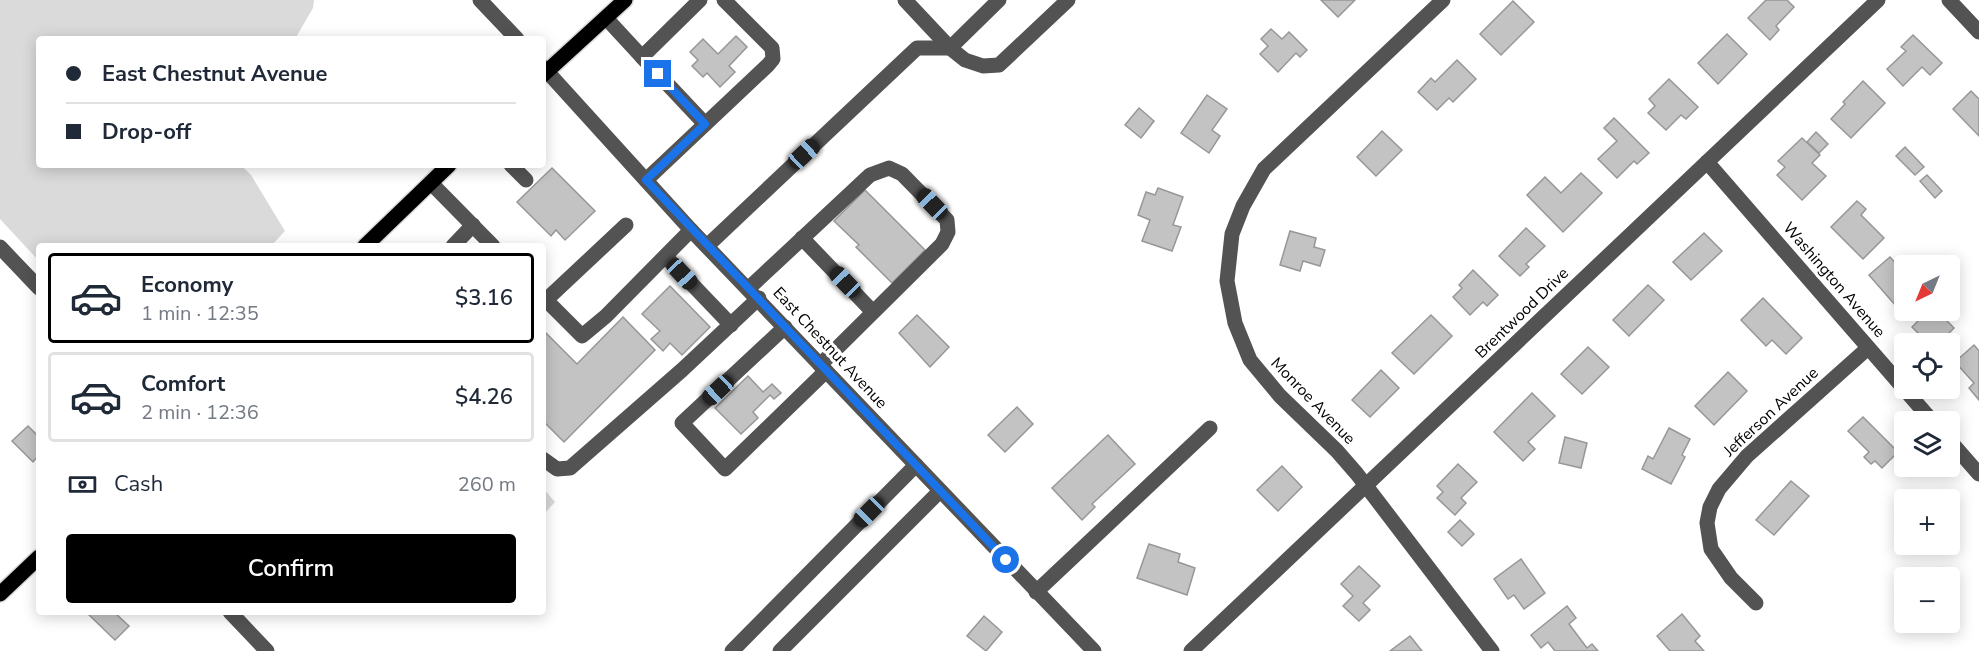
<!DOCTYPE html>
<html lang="en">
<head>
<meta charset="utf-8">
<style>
	body { margin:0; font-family:"Nunito Sans",sans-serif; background:#f2f2f3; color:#1f2937; height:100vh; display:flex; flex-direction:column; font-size:22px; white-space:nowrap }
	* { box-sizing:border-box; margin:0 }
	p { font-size:20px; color:#747a83 }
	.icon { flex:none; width:33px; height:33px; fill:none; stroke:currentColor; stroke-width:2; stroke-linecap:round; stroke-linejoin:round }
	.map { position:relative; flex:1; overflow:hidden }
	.panel { position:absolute; left:36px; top:243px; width:510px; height:372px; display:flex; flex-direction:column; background:#fff; border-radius:6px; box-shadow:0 3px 15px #0003 }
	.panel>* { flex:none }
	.banner { position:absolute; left:36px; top:36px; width:510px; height:132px; border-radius:6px; box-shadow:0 3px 15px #0003; display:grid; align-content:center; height:132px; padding:0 30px; background:#fff }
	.needle { width:39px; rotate:223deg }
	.controls { position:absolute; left:1894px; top:255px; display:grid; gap:12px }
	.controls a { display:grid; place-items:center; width:66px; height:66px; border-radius:6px; background:#fff; box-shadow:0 3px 15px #0003; font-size:30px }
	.end { position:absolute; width:27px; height:27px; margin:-14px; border:8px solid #1a73e8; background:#fff; box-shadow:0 0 0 3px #fff }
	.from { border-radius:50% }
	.car { position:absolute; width:18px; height:36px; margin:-18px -9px; border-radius:8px; box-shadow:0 0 4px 2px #0007; background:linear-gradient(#222 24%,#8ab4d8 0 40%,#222 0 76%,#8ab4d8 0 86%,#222 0) }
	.banner b { display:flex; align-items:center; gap:21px; height:57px; font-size:22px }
	.banner b+b { border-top:2px solid #e0e1e3 }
	.banner i { width:15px; height:15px; background:#1f2937 }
	ul { padding:10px 0 0; list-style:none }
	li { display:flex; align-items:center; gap:18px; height:90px; margin:0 12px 9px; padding:0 18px; border:3px solid #e0e1e3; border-radius:6px }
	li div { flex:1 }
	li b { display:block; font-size:22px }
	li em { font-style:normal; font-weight:600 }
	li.selected { border-color:#000 }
	li>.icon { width:54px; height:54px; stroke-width:1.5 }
	.pay { display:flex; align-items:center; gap:15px; height:66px; padding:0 30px; font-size:22px }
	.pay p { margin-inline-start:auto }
	.action { display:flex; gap:12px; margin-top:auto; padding:12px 30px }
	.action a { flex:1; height:69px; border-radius:6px; background:#000; color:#fff; font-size:24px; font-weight:600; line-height:69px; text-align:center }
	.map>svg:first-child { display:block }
	.green { fill:#dadada }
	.building { fill:#c3c3c3; stroke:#979797; stroke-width:1.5 }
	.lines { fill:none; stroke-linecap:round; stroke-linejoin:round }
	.major-casing { stroke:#dbdbdb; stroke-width:18 }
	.minor { stroke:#535353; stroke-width:15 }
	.major { stroke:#000; stroke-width:15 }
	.route { stroke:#1a73e8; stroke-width:8 }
	.labels { text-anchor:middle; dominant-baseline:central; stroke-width:6; stroke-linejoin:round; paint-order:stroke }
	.street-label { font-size:16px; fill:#000; stroke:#fff }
</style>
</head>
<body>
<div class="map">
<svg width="1979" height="651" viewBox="0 0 1979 651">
	<rect width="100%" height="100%" fill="#fff"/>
	<g class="green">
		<polygon points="0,0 314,0 313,8 295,39 39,39 39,121 37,124 39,124 39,165 241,165 251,175 285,231 271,246 39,246 39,261 0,219"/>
		<polygon points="543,488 555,502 543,515"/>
	</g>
	<g class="building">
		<polygon points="1321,0 1355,0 1338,17"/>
		<polygon points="1766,0 1787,0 1794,7 1776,26 1779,30 1770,40 1748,18"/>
		<polygon points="1513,1 1534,22 1501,55 1480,34"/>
		<polygon points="1271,29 1282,39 1289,32 1307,50 1300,57 1296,53 1278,72 1260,54 1268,46 1261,39"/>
		<polygon points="1727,34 1747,54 1718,84 1698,63"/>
		<polygon points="1913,35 1942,63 1930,75 1922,67 1903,86 1887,69 1906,51 1901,47"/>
		<polygon points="736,36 747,47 729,66 735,72 720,87 707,73 703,77 692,66 698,60 690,52 703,39 718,54"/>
		<polygon points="1457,60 1476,79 1453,102 1449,98 1437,110 1418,92 1431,78 1435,82"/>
		<polygon points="1669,79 1698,107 1686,119 1681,115 1666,130 1648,113 1655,106 1649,99"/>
		<polygon points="1863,81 1885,103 1851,138 1831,119 1845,104 1843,102"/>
		<polygon points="1971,91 1979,99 1979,136 1953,109"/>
		<polygon points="1207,95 1227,109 1212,130 1220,136 1209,153 1181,133"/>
		<polygon points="1139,108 1154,121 1141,138 1125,125"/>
		<polygon points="1614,118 1649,153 1637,164 1634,161 1617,178 1598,159 1617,141 1604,128"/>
		<polygon points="1382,131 1402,150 1376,176 1357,157"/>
		<polygon points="1816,132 1828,144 1819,153 1807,142"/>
		<polygon points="1802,138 1820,155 1812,163 1826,176 1802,200 1777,175 1785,167 1778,161"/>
		<polygon points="1905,147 1924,167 1915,175 1896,156"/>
		<polygon points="552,168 595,211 565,240 556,230 551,236 517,202"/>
		<polygon points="1581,173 1602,193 1563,232 1527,195 1545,177 1561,193"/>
		<polygon points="1927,175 1942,191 1935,198 1920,181"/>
		<polygon points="1158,188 1183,197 1173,225 1181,227 1172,251 1142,241 1150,220 1138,215 1146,192 1155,195"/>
		<polygon points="865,190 925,250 892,283 856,247 859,245 834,221"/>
		<polygon points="1857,201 1866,209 1861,215 1884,238 1863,259 1831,227"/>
		<polygon points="1526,228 1545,246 1526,264 1529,267 1520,276 1499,256"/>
		<polygon points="1290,231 1316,238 1314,247 1325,250 1320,266 1303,261 1300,271 1280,265"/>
		<polygon points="1704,233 1722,251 1691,280 1673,262"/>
		<polygon points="1890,257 1905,274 1905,298 1896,306 1869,275"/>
		<polygon points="1473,270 1498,295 1487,306 1483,302 1470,315 1453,297 1462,288 1459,285"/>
		<polygon points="1648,285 1664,300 1629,336 1613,320"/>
		<polygon points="670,286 710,327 682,355 670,343 663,351 651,339 660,331 642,314"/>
		<polygon points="1763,298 1802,338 1786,354 1772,340 1766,346 1741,320"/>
		<polygon points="1929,310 1949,310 1943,317 1954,328 1938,344 1928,334 1924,339 1912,327"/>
		<polygon points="917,315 949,347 930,367 899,333"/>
		<polygon points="1431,315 1452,336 1414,374 1392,353"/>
		<polygon points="623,317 655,350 564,442 543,421 543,330 577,364"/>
		<polygon points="1974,345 1979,351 1979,400 1969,388 1974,383 1955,362"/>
		<polygon points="1588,347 1609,367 1582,394 1561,374"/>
		<polygon points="1381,370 1399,388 1370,417 1352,400"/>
		<polygon points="1728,372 1747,391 1714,425 1695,406"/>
		<polygon points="748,376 763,392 772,384 781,393 774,399 770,395 753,412 758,418 741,434 715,408"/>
		<polygon points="1532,393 1555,416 1528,442 1535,449 1523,461 1494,432"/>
		<polygon points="1017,407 1033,424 1005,452 988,435"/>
		<polygon points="1863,417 1898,452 1882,468 1875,461 1871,464 1864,457 1869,452 1848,431"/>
		<polygon points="28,426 39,437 39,455 33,462 12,441"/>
		<polygon points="1669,428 1690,439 1682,455 1685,457 1671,484 1642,469 1648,456 1653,459"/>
		<polygon points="1108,435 1135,464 1092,504 1095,507 1082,520 1052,488"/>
		<polygon points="1565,437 1587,443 1581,468 1559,463"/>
		<polygon points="1458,464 1477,482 1461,498 1466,503 1455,515 1437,498 1443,492 1437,486"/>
		<polygon points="1282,466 1302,487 1278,511 1257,490"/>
		<polygon points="1791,481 1809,496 1774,535 1756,520"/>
		<polygon points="1460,520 1474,534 1462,546 1448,532"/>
		<polygon points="1149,544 1180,554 1178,562 1195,568 1187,595 1137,578"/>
		<polygon points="1521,559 1545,593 1524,609 1514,595 1508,599 1494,579"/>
		<polygon points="1359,566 1380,586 1363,603 1370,610 1359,621 1343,606 1353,596 1341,584"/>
		<polygon points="1567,606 1576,618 1569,624 1587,648 1592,644 1598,651 1555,651 1548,642 1541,648 1531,635"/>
		<polygon points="86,612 114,612 129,626 115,640"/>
		<polygon points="1682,614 1700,636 1695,641 1704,651 1670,651 1657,636"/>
		<polygon points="984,616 1002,632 986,651 967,636"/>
		<polygon points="1410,636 1422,651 1390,651"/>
	</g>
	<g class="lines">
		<g class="major-casing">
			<g id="major">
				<polyline points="543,75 625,0"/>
				<polyline points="365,246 449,165"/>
				<polyline points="0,594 39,557"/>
			</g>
		</g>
		<g class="minor">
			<polyline points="480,0 517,39"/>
			<polyline points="700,0 642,57 705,124"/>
			<polyline points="905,0 950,48 965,60 983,66 999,65 1068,0"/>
			<polyline points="1443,0 1264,169 1243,206 1232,234 1227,281 1235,323 1250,360 1280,396 1337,451 1357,474 1492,651"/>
			<polyline points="1949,0 1979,32"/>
			<polyline points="606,18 642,57"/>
			<polyline points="543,67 691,230 1094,651"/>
			<polyline points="1707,162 1933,422"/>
			<polyline points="511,165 526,180"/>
			<polyline points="646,180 768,65 773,59 772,48 724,0"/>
			<polyline points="431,183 493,246"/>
			<polyline points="802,238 873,312"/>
			<polyline points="453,246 473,225"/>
			<polyline points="707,246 917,48 950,48 999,0"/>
			<polyline points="0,247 39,288"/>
			<polyline points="666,257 731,325"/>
			<polyline points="749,288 870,175 889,168 902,174 947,220 948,232 942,244 820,365"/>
			<polyline points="543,297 582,336 606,316 691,230"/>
			<polyline points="546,300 626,225"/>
			<polyline points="785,327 682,423 725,469 826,371"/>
			<polyline points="1950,441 1979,474"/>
			<polyline points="543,459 557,469 570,468 682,370 759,298"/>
			<polyline points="1036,592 1210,428"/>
			<polyline points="1756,603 1731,578 1711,549 1707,523 1710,507 1719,489 1747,456 1868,348"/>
			<polyline points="230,612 267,651"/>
			<polyline points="732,651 916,465"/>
			<polyline points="780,651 940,491"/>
			<polyline points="1191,651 1878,0"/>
		</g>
		<use href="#major" class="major"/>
	</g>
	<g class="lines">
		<polyline class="route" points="658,74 705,124 646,180 1006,560"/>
	</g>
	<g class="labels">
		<g class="street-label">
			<text transform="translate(1834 280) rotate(49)">Washington Avenue</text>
			<text transform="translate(1522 313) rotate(-44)">Brentwood Drive</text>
			<text transform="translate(830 348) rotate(47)">East Chestnut Avenue</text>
			<text transform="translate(1313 401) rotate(46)">Monroe Avenue</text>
			<text transform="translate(1771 412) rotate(-43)">Jefferson Avenue</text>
		</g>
	</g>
</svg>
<div class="controls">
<a><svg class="needle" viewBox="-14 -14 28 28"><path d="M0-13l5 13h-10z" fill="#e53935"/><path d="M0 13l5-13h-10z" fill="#747a83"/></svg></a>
<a><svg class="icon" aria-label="locate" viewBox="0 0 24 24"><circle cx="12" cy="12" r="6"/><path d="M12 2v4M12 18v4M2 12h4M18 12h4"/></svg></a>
<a><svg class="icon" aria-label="layers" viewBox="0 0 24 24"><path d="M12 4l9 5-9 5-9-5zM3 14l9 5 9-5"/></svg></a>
<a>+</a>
<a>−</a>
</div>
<i class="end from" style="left:1006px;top:560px"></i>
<i class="end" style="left:658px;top:74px"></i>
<i class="car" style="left:804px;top:154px;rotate:47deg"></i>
<i class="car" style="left:932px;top:204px;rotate:316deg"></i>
<i class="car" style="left:682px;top:274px;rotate:137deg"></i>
<i class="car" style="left:845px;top:282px;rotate:316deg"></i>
<i class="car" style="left:718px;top:390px;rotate:227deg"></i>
<i class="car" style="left:869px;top:512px;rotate:225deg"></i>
<div class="banner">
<b><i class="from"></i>East Chestnut Avenue</b>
<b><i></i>Drop-off</b>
</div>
<section class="panel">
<ul>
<li class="selected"><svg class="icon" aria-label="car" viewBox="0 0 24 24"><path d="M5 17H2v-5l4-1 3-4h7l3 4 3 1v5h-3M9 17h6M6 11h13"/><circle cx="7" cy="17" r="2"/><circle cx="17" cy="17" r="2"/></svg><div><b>Economy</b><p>1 min · 12:35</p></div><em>$3.16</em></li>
<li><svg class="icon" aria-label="car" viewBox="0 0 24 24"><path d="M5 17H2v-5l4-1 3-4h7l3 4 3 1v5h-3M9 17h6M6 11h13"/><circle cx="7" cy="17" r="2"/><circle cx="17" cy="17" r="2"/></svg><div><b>Comfort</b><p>2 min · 12:36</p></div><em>$4.26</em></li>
</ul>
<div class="pay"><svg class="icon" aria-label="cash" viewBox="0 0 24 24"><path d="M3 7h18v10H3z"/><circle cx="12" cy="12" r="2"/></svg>Cash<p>260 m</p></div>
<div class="action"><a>Confirm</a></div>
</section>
</div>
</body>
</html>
